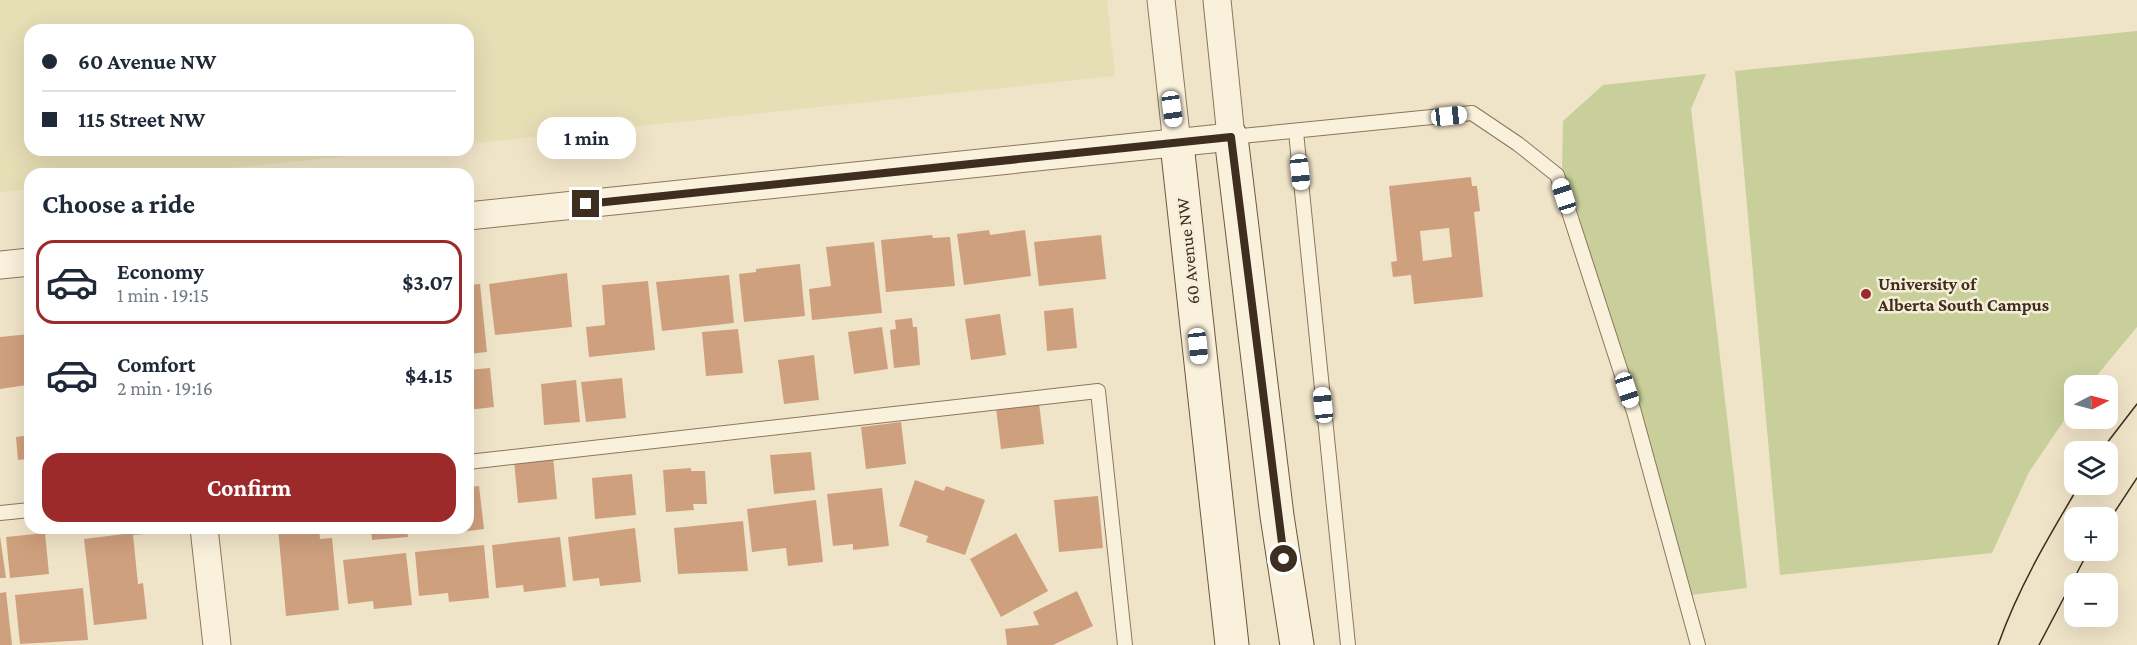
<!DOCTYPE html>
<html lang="en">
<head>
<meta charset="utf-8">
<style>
	body { margin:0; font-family:"Crimson Pro",serif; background:#f6f6f7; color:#1f2937; height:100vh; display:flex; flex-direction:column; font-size:22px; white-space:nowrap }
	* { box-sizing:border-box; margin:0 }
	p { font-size:20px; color:#747a83 }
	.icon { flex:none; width:33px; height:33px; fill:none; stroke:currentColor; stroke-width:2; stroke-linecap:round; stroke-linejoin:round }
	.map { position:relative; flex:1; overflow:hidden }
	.details { position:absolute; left:24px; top:168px; width:450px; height:366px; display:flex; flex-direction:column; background:#fff; border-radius:18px; box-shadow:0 6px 24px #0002 }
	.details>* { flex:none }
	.guide { position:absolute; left:24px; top:24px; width:450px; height:132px; border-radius:18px; box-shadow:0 6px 24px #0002; display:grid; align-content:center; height:132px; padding:0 18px; background:#fff }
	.needle { width:39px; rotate:84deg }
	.fabs { position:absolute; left:2064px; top:375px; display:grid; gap:12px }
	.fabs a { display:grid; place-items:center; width:54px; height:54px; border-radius:12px; background:#fff; box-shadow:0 6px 24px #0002; font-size:30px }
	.end { position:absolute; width:27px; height:27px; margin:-14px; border:8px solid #3d2e20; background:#fff; box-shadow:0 0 0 3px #fff }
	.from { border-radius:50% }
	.bubble { position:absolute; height:42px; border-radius:18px; background:#fff; box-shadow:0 6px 24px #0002; font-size:20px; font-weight:700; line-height:42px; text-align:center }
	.car { position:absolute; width:18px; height:36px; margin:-18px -9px; border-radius:8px; box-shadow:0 0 4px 2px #0007; background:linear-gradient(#fff 24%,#345 0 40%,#fff 0 76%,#345 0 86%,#fff 0) }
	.guide b { display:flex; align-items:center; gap:21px; height:57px; font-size:22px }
	.guide b+b { border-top:2px solid #e0e1e3 }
	.guide i { width:15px; height:15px; background:#1f2937 }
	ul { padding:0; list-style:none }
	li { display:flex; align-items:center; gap:18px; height:84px; margin:0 12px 9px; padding:0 6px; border:3px solid transparent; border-radius:18px }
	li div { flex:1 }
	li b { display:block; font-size:22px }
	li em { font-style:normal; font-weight:700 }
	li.selected { border-color:#9d2a2a }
	li>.icon { width:54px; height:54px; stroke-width:1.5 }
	h2 { padding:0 18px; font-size:27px; line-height:72px }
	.button { display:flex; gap:12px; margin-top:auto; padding:12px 18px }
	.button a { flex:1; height:69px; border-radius:18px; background:#9d2a2a; color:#fff; font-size:24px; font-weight:700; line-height:69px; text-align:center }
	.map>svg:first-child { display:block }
	.farmland { fill:#e6deb5 }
	.green { fill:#c8cf9b }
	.building { fill:#cfa07d; fill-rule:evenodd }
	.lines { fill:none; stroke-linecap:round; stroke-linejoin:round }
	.lane-casing { stroke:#8c765c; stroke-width:16 }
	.street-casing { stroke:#8c765c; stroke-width:29 }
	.secondary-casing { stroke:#6e573f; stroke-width:35 }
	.lane { stroke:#faf1dc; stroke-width:14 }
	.street { stroke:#faf1dc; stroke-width:27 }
	.secondary { stroke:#faf1dc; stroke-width:33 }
	.tram { stroke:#3d2e20; stroke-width:1.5 }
	.route { stroke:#3d2e20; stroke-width:8 }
	.poi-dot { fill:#9d2a2a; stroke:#f7eed8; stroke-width:2 }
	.labels { text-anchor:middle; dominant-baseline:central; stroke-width:5; stroke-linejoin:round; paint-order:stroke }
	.street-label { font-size:18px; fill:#3d2e20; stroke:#f7eed8 }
	.poi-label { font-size:18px; font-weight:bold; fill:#3d2e20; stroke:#f7eed8; text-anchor:start }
</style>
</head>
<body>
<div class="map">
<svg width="2137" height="645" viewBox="0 0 2137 645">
	<rect width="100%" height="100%" fill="#f0e4c8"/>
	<polygon class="farmland" points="0,0 1107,0 1115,76 468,144 468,30 30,30 30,150 406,150 174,174 30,174 30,189 0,192"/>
	<g class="green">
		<polygon points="2137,31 2137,327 2089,385 2074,386 2074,406 2029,472 1992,553 1780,575 1735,71"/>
		<polygon points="1706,74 1691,109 1747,588 1691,595 1562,173 1563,121 1603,85"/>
	</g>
	<g class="building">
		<path d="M1471,177L1472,186H1477L1480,211L1474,212L1483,297L1414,304L1411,275L1393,277L1391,262L1397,261L1389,186ZM1449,228L1452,257L1423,261L1420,231Z"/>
		<polygon points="989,230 990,235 1025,230 1031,276 964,285 957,234"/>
		<polygon points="932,235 933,238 950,237 955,286 886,292 881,240"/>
		<polygon points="1101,235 1106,279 1039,286 1034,242"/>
		<polygon points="874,242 882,313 812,320 809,289 831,286 826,247"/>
		<polygon points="800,264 805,316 744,322 739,274 756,272 756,269"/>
		<polygon points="567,273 572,327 495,335 489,284"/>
		<polygon points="729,275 734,323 662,331 656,282"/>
		<polygon points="648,281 655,350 589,357 586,327 605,325 602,285"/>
		<polygon points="480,284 487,352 468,354 468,285"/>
		<polygon points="1073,308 1077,348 1047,351 1044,311"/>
		<polygon points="1000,314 1006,355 971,360 965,319"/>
		<polygon points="912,318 913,327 917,327 920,365 894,368 890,330 896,329 895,320"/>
		<polygon points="882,327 888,369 854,374 848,332"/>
		<polygon points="738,329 743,373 706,376 702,332"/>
		<polygon points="30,334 30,381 27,381 27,385 0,389 0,337"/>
		<polygon points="814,355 819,400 784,404 778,360"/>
		<polygon points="490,368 494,407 468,410 468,370"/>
		<polygon points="622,378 626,418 586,422 581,382"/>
		<polygon points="576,380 580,422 544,425 541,384"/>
		<polygon points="1039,403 1044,444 1001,449 996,408"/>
		<polygon points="901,422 906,464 866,469 861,427"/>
		<polygon points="30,435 30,459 18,460 16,437"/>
		<polygon points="811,452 815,490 774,494 770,455"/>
		<polygon points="553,456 557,499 518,503 514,460"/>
		<polygon points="691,468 691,471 705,471 707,504 693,504 694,510 666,512 663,470"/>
		<polygon points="632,474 636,515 595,519 592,478"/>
		<polygon points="915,480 944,491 946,486 985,500 965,555 926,542 928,536 899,526"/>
		<polygon points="479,486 484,529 445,534 444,528 468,528 468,487"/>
		<polygon points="882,488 889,546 853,550 853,544 833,546 827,494"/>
		<polygon points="1098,496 1103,548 1059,552 1054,500"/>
		<polygon points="816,500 823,562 788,566 786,548 752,552 747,509"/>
		<polygon points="743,521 748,571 678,574 674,528"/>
		<polygon points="132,528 155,528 156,533 133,535 138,584 143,583 147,619 94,625 84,539 132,533"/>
		<polygon points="278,528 319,528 320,539 332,538 339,610 286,616"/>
		<polygon points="371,528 407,528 408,537 372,540"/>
		<polygon points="635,528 641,582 600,586 599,578 573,581 568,537"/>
		<polygon points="45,533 49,574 10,578 6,537"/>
		<polygon points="1016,533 1048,591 1001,617 970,559"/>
		<polygon points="0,536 6,578 0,578"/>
		<polygon points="560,537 566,587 524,592 523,585 496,588 492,545"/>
		<polygon points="484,545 489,598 449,602 448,593 419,596 415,552"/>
		<polygon points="406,553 412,605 374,609 373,601 348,604 343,560"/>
		<polygon points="83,588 88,640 20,644 15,595"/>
		<polygon points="1077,591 1093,626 1053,645 1007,645 1005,629 1039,625 1033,612"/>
		<polygon points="6,592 12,645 0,645 0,593"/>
	</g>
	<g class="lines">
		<g class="lane-casing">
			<g id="lane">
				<polyline points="1296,132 1348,645"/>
				<polyline points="1231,137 1472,113 1518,144 1557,175 1634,412 1698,645"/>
				<polyline points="468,462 1098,391 1125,645"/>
				<polyline points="0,513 30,510"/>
			</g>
		</g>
		<g class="street-casing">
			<g id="street">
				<polyline points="1161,0 1177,144"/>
				<polyline points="468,216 1231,137 1217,0"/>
				<polyline points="0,265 30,262"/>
				<polyline points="204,528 217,645"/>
			</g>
		</g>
		<g class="secondary-casing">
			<g id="secondary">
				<polyline points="1231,137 1277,516 1297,645"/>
				<polyline points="1177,144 1232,645"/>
			</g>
		</g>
		<use href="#lane" class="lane"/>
		<use href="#street" class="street"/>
		<use href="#secondary" class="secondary"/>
		<g class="tram">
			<polyline points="2100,452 2137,404"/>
			<polyline points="2108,522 2137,478"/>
			<path d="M1998,645C2018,588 2049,536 2080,484"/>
			<polyline points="2039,645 2089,550"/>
		</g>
	</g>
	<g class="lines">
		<polyline class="route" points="586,204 1231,137 1284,559"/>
	</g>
	<circle class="poi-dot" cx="1866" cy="294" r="6"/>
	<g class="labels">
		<g class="street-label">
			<text transform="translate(1188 251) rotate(-96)">60 Avenue NW</text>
		</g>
		<g class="poi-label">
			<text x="1878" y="284">University of<tspan x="1878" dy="21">Alberta South Campus</tspan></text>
		</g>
	</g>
</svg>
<div class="fabs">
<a><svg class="needle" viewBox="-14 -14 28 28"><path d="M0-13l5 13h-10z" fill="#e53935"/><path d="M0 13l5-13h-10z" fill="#747a83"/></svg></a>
<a><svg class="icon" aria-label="layers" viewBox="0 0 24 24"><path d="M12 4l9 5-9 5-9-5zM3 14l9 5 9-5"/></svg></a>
<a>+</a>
<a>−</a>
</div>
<i class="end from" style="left:1284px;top:559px"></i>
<i class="end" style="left:586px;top:204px"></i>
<div class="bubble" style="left:537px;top:117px;width:99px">1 min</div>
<i class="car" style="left:1172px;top:109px;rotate:172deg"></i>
<i class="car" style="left:1449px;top:116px;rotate:84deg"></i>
<i class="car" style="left:1300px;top:172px;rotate:174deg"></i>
<i class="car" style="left:1564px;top:196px;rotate:342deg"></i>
<i class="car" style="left:1198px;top:346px;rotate:174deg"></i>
<i class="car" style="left:1627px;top:390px;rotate:162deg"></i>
<i class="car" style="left:1323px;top:405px;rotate:354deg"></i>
<div class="guide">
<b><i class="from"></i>60 Avenue NW</b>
<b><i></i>115 Street NW</b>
</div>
<section class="details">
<h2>Choose a ride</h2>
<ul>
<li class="selected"><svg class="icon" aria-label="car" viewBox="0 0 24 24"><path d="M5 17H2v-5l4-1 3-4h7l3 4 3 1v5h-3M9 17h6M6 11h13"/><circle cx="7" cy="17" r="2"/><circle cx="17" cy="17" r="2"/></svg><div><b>Economy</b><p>1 min · 19:15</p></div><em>$3.07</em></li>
<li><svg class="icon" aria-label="car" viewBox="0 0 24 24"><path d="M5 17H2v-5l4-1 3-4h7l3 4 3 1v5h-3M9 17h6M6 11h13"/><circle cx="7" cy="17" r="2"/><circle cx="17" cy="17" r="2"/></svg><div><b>Comfort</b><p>2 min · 19:16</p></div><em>$4.15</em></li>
</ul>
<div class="button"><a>Confirm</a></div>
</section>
</div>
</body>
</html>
